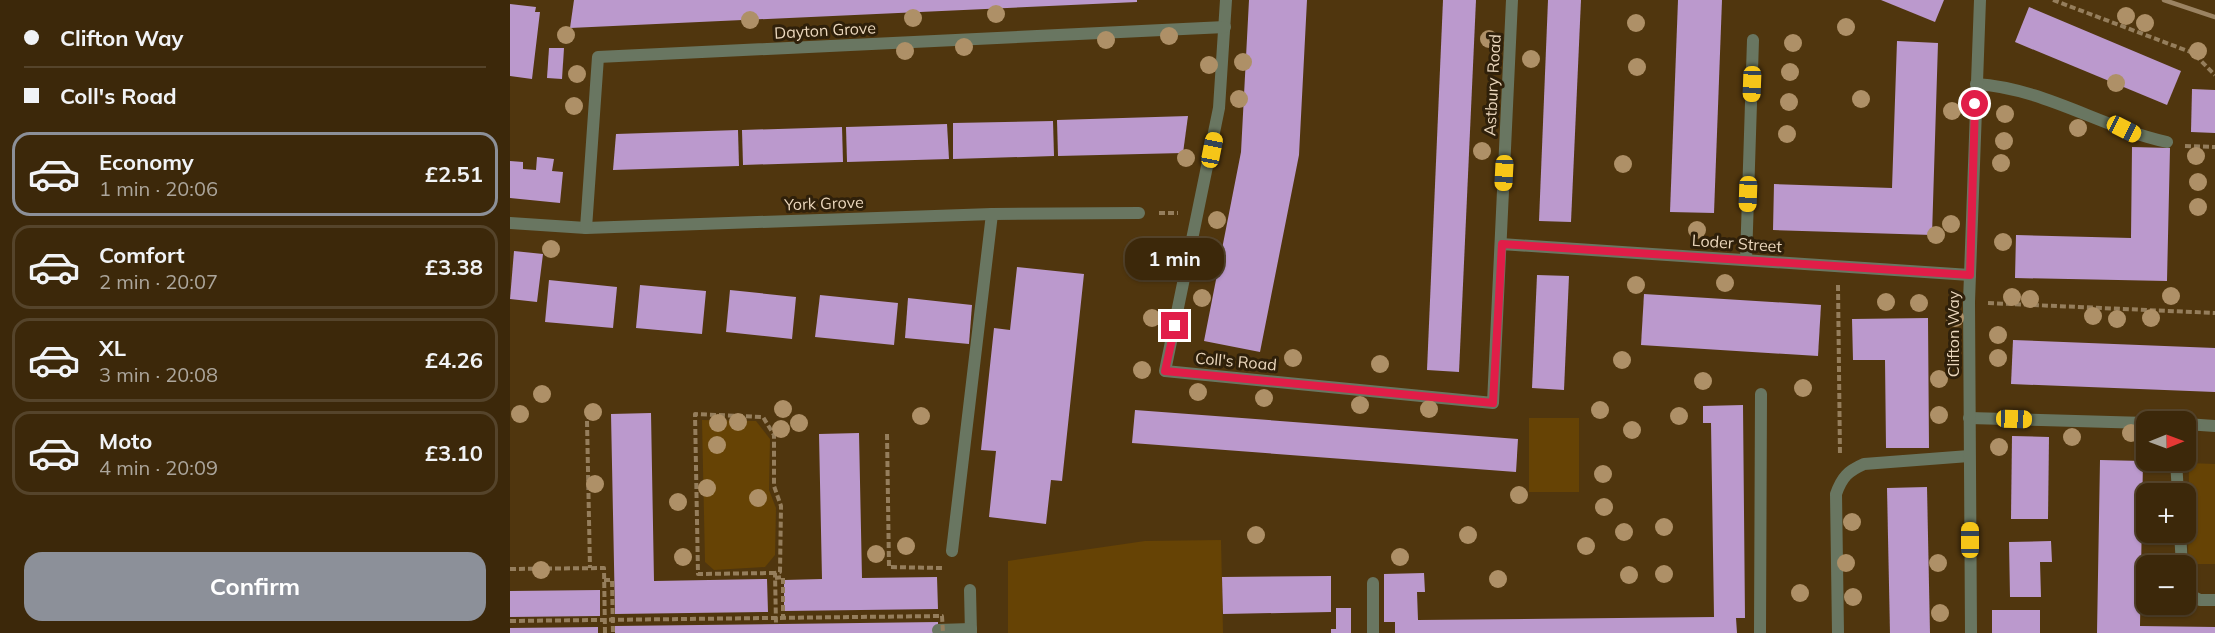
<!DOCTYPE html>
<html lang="en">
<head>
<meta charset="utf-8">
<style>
	body { margin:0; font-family:Mulish,sans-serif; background:#433013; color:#f1f3f6; height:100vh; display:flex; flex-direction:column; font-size:22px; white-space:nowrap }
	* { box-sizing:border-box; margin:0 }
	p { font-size:20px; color:#aca69c }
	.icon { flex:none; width:33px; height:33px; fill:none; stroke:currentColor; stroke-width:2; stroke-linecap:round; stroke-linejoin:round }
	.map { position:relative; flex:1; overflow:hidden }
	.panel { display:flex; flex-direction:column; background:#3c280a; width:510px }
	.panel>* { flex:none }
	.top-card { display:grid; align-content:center; height:132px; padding:0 24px; background:#3c280a }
	.needle { width:39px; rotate:89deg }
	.fabs { position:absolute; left:1626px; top:411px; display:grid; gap:12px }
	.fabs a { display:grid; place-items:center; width:60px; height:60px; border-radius:12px; background:#3c280a; box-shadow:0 2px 4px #0004,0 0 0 2px #55442b; font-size:30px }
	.end { position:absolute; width:27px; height:27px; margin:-14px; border:8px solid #e11d48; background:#fff; box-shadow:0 0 0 3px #fff }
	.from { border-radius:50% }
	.bubble { position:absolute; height:42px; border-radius:18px; background:#3c280a; box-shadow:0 2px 4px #0004,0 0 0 2px #55442b; font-size:20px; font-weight:700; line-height:42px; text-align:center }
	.car { position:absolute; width:18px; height:36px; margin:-18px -9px; border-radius:8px; box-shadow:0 0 4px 2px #0007; background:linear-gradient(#f5c518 24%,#345 0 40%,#f5c518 0 76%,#345 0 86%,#f5c518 0) }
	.top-card b { display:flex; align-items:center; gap:21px; height:57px; font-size:22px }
	.top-card b+b { border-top:2px solid #55442b }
	.top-card i { width:15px; height:15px; background:#f1f3f6 }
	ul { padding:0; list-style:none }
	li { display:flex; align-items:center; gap:18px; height:84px; margin:0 12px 9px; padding:0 12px; border:3px solid #55442b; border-radius:18px }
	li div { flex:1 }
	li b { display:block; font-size:22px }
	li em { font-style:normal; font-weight:700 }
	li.active { border-color:#8c9099 }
	li>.icon { width:54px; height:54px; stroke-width:1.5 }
	.primary-button { display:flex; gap:12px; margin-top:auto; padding:12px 24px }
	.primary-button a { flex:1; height:69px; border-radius:18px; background:#8c9099; color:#fff; font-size:24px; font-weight:700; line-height:69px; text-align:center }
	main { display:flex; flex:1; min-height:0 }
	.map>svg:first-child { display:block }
	.green { fill:#664305 }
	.building { fill:#bb99cd }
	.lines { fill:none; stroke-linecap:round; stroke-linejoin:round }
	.path { stroke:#957e5c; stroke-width:4; stroke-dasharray:6 3; stroke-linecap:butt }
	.lane { stroke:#697661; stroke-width:12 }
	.street { stroke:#697661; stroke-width:12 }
	.rail { stroke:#9b8362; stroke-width:4.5 }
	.path-bridge { stroke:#957e5c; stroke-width:4; stroke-dasharray:6 3; stroke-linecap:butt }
	.tree { fill:#ae9067 }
	.route { stroke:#e11d48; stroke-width:8 }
	.labels { text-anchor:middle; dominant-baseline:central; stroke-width:6; stroke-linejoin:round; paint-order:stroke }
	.street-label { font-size:16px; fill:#ebd7bd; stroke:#2f200a }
</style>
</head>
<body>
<main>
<section class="panel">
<div class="top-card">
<b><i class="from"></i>Clifton Way</b>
<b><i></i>Coll's Road</b>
</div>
<ul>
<li class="active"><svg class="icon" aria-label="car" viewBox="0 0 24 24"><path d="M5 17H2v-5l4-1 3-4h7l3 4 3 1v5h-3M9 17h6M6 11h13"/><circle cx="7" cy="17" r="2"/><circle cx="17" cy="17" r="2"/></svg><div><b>Economy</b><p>1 min · 20:06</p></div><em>£2.51</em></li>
<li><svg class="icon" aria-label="car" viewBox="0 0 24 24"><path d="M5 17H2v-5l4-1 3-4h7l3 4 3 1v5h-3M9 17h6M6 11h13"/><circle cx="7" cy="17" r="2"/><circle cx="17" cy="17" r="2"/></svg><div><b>Comfort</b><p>2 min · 20:07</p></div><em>£3.38</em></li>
<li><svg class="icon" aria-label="car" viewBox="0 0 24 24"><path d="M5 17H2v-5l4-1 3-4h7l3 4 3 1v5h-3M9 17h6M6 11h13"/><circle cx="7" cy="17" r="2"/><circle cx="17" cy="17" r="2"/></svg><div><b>XL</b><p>3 min · 20:08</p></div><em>£4.26</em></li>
<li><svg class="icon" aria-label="car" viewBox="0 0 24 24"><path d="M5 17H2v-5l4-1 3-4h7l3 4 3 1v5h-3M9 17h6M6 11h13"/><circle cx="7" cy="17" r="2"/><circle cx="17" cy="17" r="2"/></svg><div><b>Moto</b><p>4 min · 20:09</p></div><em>£3.10</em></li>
</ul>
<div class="primary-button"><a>Confirm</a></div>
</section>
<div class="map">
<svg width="1705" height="633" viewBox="0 0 1705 633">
	<rect width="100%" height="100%" fill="#50360e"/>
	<g class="green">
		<rect x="1019" y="418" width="50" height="74"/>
		<polygon points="192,420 246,421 260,439 259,490 266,508 265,555 255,567 204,570 195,562"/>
		<polygon points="1679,463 1705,464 1705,564 1678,564"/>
		<polygon points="711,540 713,633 498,633 498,561 635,541"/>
	</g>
	<g class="building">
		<polygon points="64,0 627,0 627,2 60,28"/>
		<polygon points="739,0 797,0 789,155 750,352 694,341 731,152"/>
		<polygon points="933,0 966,0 949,372 917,370"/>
		<polygon points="1038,0 1071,0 1061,222 1029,221"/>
		<polygon points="1168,0 1212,0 1204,213 1160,212"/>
		<polygon points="1371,0 1434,0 1425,22"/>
		<polygon points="0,4 26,7 25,12 30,12 22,79 0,76"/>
		<polygon points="1519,7 1671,71 1657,105 1505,42"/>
		<polygon points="1387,41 1428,43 1422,235 1263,230 1264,184 1382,188"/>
		<polygon points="39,48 54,48 52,79 37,78"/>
		<polygon points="1682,89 1705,90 1705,133 1681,132"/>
		<polygon points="678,116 673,153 548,156 547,120"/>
		<polygon points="543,121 544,156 443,159 443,123"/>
		<polygon points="437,124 439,159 337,162 336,127"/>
		<polygon points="332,127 333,162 233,165 232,130"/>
		<polygon points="228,130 229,166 103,170 106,134"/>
		<polygon points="1622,147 1660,148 1657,281 1505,278 1506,235 1621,238"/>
		<polygon points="27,157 44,159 42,171 53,172 50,203 0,198 0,161 13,162 13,169 26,170"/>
		<polygon points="4,251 33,254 27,302 0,299"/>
		<polygon points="507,267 574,274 552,481 541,480 536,524 479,517 486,451 471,450 484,328 500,330"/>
		<polygon points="1027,275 1059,276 1054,390 1022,388"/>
		<polygon points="39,280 107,287 103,328 35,322"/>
		<polygon points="130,285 196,291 192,334 126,328"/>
		<polygon points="220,290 286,297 282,339 216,332"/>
		<polygon points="1134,294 1311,305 1308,356 1131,345"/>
		<polygon points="310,295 388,303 384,345 305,337"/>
		<polygon points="398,298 462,305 459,344 395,338"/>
		<polygon points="1418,318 1419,448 1376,448 1375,360 1343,360 1342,319"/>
		<polygon points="1503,340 1705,348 1705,392 1501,384"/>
		<polygon points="1233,405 1235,618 1226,618 1227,633 885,633 885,622 874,622 874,574 914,573 915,592 907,592 908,620 1204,617 1201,423 1193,423 1193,406"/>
		<polygon points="625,410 1008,439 1006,472 622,443"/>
		<polygon points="141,413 144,581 257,579 258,612 105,614 101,414"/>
		<polygon points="349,433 352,578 427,577 428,609 274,611 274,580 312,579 309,434"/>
		<polygon points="1502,436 1539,437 1538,519 1501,519"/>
		<polygon points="1590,460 1633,461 1630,626 1705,627 1705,633 1587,633"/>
		<polygon points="1417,487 1420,633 1380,633 1377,488"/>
		<polygon points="1541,541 1542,562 1530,562 1531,597 1500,597 1499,542"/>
		<polygon points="821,576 821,612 713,614 712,577"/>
		<polygon points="90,590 90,616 0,617 0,591"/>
		<polygon points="826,608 841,608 841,633 821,633 821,629 826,629"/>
		<rect x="1482" y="610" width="48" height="23"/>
		<polygon points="428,622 428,633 105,633 105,626"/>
		<polygon points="88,627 88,633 0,633 0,628"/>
	</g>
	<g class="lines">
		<g class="path">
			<polyline points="1543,0 1683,53 1705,75"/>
			<polyline points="1675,146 1705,147"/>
			<polyline points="649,213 668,213"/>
			<polyline points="1328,285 1330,455"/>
			<polyline points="1478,303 1705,313"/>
			<polyline points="77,421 80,568"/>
			<polyline points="377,434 379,567 432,568"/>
			<polyline points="0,569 94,568 95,633"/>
			<polyline points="265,573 188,574 185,414 253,417 264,435 264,486 271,506 270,572 265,573 266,624"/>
			<polyline points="265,578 273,577 273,617"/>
			<polyline points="94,580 102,580 103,633"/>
		</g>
		<g class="lane">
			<path d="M1466,84C1534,88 1592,128 1657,142"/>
			<polyline points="442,551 482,214"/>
			<polyline points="863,583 863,633"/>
			<polyline points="460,590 461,633"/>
			<polyline points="428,630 461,629"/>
			<polyline points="1250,633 1251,394"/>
		</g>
		<g class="street">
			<polyline points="716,0 709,108 655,371 983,403 1002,0"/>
			<polyline points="0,223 76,228 482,214 629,213"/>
			<polyline points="76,228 88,57 715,27"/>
			<polyline points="991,244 1460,275"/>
			<polyline points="1236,260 1243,40"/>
			<polyline points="1459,418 1636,423"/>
			<polyline points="1676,424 1705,426"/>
			<polyline points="1666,460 1668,494"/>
			<polyline points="1670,532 1672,566"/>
			<polyline points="1676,589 1678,594 1690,600 1705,600"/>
			<path d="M1328,633L1326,494C1332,477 1338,471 1354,464L1459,456"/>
			<polyline points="1461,633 1459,302 1470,0"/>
		</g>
		<polyline class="rail" points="1654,0 1705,17"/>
		<polyline class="path-bridge" points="0,621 432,616 433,633"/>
	</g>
	<g class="tree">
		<circle cx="486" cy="14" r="9"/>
		<circle cx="1616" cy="16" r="9"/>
		<circle cx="403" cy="18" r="9"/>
		<circle cx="240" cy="20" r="9"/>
		<circle cx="1126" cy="23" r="9"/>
		<circle cx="1635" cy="23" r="9"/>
		<circle cx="1336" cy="27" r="9"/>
		<circle cx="56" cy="35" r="9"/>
		<circle cx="659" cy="36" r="9"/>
		<circle cx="979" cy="39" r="9"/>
		<circle cx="596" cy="40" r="9"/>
		<circle cx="1283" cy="43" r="9"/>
		<circle cx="454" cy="47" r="9"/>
		<circle cx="395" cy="51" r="9"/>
		<circle cx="1688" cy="51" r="9"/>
		<circle cx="1021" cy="59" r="9"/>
		<circle cx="733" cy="62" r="9"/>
		<circle cx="699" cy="65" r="9"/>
		<circle cx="1127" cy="67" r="9"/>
		<circle cx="1280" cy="72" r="9"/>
		<circle cx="67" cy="74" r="9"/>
		<circle cx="1606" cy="83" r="9"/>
		<circle cx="729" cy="99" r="9"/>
		<circle cx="1351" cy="99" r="9"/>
		<circle cx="1279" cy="102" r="9"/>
		<circle cx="64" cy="106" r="9"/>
		<circle cx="1442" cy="111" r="9"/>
		<circle cx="1495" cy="114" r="9"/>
		<circle cx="1568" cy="128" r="9"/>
		<circle cx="1277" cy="134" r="9"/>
		<circle cx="1494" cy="141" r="9"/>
		<circle cx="972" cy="151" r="9"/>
		<circle cx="1686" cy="156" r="9"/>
		<circle cx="676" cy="158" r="9"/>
		<circle cx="1491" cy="163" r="9"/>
		<circle cx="1113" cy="164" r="9"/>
		<circle cx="1688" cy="182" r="9"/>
		<circle cx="1688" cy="207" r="9"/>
		<circle cx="707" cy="220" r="9"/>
		<circle cx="1441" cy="224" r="9"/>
		<circle cx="1187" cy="230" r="9"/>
		<circle cx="1426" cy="235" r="9"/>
		<circle cx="1493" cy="242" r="9"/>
		<circle cx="41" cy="249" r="9"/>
		<circle cx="1215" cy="283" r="9"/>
		<circle cx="1126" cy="285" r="9"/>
		<circle cx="1661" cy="296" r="9"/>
		<circle cx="1502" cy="297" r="9"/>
		<circle cx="692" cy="298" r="9"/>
		<circle cx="1520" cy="299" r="9"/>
		<circle cx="1376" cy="302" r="9"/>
		<circle cx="1409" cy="303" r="9"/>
		<circle cx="1583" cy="316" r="9"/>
		<circle cx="642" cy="318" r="9"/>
		<circle cx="1445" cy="318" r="9"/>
		<circle cx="1641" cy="318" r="9"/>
		<circle cx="1607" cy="319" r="9"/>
		<circle cx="1488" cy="335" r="9"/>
		<circle cx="783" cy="358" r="9"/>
		<circle cx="1488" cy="358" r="9"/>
		<circle cx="1112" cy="360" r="9"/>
		<circle cx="870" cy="364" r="9"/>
		<circle cx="632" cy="370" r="9"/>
		<circle cx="1429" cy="379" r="9"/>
		<circle cx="1193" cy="381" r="9"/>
		<circle cx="1293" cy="388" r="9"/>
		<circle cx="688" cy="392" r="9"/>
		<circle cx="32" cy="394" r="9"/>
		<circle cx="754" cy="398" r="9"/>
		<circle cx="850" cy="405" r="9"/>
		<circle cx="273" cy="409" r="9"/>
		<circle cx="919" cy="409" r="9"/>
		<circle cx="1090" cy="410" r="9"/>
		<circle cx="83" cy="412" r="9"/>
		<circle cx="10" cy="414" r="9"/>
		<circle cx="1429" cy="415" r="9"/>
		<circle cx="411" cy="416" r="9"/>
		<circle cx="1169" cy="416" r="9"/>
		<circle cx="228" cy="422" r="9"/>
		<circle cx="208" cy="423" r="9"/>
		<circle cx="289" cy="423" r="9"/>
		<circle cx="271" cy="429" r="9"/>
		<circle cx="1122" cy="430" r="9"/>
		<circle cx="1621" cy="433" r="9"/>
		<circle cx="1562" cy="437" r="9"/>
		<circle cx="207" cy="445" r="9"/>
		<circle cx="1489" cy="447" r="9"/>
		<circle cx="1093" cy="474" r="9"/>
		<circle cx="85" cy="484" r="9"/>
		<circle cx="197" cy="488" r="9"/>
		<circle cx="1009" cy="495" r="9"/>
		<circle cx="248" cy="498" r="9"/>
		<circle cx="168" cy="502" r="9"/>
		<circle cx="1094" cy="507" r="9"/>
		<circle cx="1342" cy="522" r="9"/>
		<circle cx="1154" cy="527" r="9"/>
		<circle cx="1114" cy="532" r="9"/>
		<circle cx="746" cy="535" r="9"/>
		<circle cx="958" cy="535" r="9"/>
		<circle cx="396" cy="546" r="9"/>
		<circle cx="1076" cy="546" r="9"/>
		<circle cx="366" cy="554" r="9"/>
		<circle cx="173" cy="557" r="9"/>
		<circle cx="890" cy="557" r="9"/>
		<circle cx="1336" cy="563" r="9"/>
		<circle cx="1428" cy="563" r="9"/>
		<circle cx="31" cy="570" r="9"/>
		<circle cx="1154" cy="574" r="9"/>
		<circle cx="1119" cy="575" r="9"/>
		<circle cx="988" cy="579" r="9"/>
		<circle cx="1290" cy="593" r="9"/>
		<circle cx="1343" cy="597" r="9"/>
		<circle cx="1430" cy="613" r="9"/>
	</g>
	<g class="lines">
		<polyline class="route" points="665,326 655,371 983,403 992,244 1460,275 1465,104"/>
	</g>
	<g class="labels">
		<g class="street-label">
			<text transform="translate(315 30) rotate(-3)">Dayton Grove</text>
			<text transform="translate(982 85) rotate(-87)">Astbury Road</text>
			<text transform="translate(314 203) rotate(-2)">York Grove</text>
			<text transform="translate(1227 243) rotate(4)">Loder Street</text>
			<text transform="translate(1443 334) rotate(-90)">Clifton Way</text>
			<text transform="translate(726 361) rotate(5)">Coll's Road</text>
		</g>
	</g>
</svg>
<div class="fabs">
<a><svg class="needle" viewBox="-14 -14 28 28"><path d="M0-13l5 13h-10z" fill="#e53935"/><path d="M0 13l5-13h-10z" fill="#aca69c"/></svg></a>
<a>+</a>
<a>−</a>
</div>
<i class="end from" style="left:1465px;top:104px"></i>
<i class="end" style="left:665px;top:326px"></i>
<div class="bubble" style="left:615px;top:238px;width:99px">1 min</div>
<i class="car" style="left:1242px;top:84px;rotate:182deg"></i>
<i class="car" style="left:1614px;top:129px;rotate:117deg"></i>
<i class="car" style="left:702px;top:150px;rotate:11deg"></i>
<i class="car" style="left:994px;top:173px;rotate:183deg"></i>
<i class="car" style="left:1238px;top:194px;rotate:182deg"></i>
<i class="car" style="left:1504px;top:419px;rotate:92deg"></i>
<i class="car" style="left:1460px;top:540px;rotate:0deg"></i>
</div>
</main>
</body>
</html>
